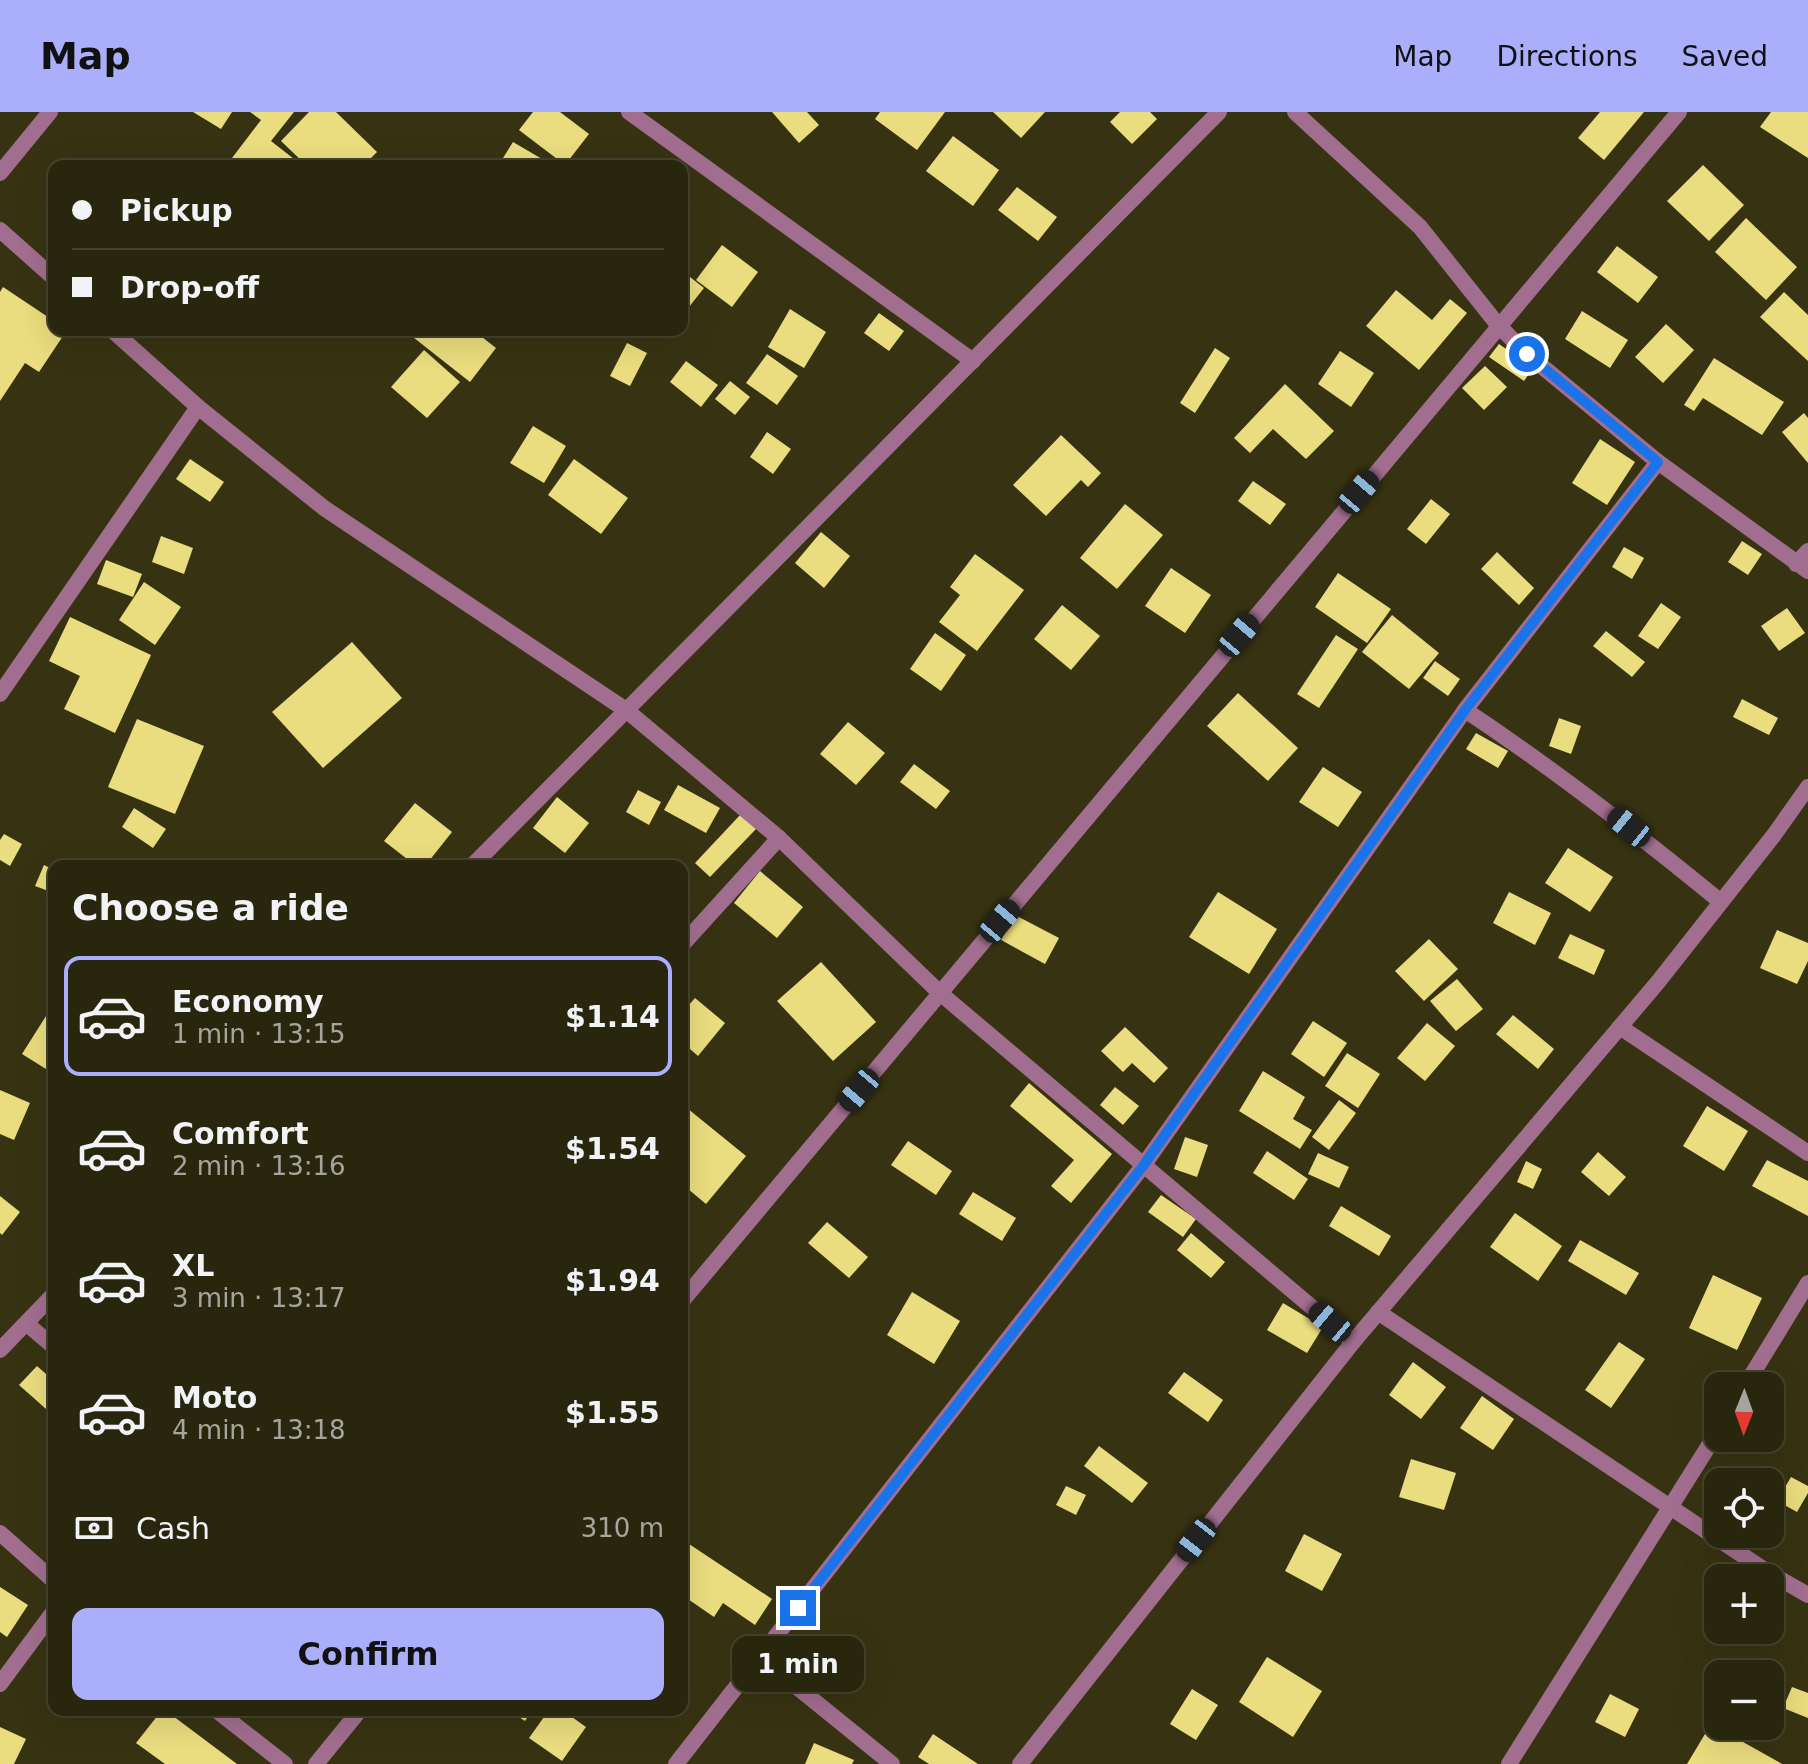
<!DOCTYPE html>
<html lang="en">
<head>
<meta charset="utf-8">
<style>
	body { margin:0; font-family:"DejaVu Sans",sans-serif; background:#312e17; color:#f1f3f6; height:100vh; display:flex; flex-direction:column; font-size:30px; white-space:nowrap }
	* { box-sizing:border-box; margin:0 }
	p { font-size:26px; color:#a5a59e }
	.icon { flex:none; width:44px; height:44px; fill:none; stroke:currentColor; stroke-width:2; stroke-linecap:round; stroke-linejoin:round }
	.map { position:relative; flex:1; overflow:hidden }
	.side { position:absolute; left:48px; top:748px; width:640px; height:856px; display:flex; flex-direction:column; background:#29260e; border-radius:16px; box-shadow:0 8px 32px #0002,0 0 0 2px #45432e }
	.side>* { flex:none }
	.guide { position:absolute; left:48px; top:48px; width:640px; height:176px; border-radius:16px; box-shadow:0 8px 32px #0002,0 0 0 2px #45432e; display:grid; align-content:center; height:176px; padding:0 24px; background:#29260e }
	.needle { width:52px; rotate:181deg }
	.controls { position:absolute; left:1704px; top:1260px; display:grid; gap:16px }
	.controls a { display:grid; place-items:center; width:80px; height:80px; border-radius:16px; background:#29260e; box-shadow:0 8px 32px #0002,0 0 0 2px #45432e; font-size:40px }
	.end { position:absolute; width:36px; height:36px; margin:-18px; border:10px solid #1a73e8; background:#fff; box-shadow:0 0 0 4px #fff }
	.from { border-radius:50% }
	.bubble { position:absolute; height:56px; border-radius:16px; background:#29260e; box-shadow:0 8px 32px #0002,0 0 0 2px #45432e; font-size:26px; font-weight:600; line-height:56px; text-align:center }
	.car { position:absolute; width:24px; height:48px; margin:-24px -12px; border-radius:10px; box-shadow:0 0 6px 2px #0007; background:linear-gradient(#222 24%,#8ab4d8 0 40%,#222 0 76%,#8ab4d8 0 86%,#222 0) }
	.guide b { display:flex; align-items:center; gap:28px; height:76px; font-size:30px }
	.guide b+b { border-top:2px solid #45432e }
	.guide i { width:20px; height:20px; background:#f1f3f6 }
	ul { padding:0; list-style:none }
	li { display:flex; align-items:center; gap:24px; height:120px; margin:0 16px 12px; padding:0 8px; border:4px solid transparent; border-radius:16px }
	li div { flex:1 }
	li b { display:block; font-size:30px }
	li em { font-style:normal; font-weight:600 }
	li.on { border-color:#abaffb }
	li>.icon { width:72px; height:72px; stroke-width:1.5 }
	h2 { padding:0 24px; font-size:36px; line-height:96px }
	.pay { display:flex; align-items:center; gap:20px; height:88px; padding:0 24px; font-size:30px }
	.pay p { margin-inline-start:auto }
	.cta { display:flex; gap:16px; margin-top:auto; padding:16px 24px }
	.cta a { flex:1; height:92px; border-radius:16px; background:#abaffb; color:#111; font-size:32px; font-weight:600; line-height:92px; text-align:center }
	header { display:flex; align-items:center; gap:48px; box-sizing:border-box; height:112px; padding:0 40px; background:#abaffb; color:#111 }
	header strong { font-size:38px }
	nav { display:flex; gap:44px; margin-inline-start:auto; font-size:28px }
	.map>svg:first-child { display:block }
	.building { fill:#eadd7f }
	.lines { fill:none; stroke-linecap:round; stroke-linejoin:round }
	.street { stroke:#a26e8f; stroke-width:16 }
	.route { stroke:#1a73e8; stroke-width:10 }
</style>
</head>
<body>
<header>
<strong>Map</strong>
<nav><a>Map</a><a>Directions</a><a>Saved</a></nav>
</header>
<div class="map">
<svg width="1808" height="1652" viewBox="0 0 1808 1652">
	<rect width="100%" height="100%" fill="#373312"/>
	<g class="building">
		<polygon points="193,0 232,0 221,17"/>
		<polygon points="250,0 294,0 271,29 303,54 243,54 232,46 261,8"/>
		<polygon points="309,0 336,0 377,40 363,54 307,54 281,29"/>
		<polygon points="533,0 560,0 589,22 565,53 519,18"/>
		<polygon points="772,0 807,0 819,13 799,31"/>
		<polygon points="880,0 945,0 917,38 875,7"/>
		<polygon points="993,0 1045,0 1021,26"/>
		<polygon points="1120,0 1150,0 1157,7 1132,32 1110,10"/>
		<polygon points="1600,0 1644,0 1604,48 1578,26"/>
		<polygon points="1771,0 1808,0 1808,46 1760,15"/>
		<polygon points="953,24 999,58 973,94 926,59"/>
		<polygon points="513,30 554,54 498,54"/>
		<polygon points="1703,53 1744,93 1709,129 1667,89"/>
		<polygon points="1017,75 1057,105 1038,129 998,98"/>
		<polygon points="1746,106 1797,155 1766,188 1715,140"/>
		<polygon points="722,133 758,160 732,195 696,168"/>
		<polygon points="1617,134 1658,165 1638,191 1597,160"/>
		<polygon points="690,165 704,176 685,200 682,198 682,175"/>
		<polygon points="3,175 54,209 54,218 67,218 39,260 25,251 0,289 0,180"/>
		<polygon points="1396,178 1432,208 1450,187 1467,201 1419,258 1366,214"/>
		<polygon points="1784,180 1808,203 1808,249 1760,205"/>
		<polygon points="790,197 826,220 804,256 768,235"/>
		<polygon points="1582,199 1628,228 1610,256 1565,227"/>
		<polygon points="879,201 904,219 889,239 864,221"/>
		<polygon points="1666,212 1694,238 1663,271 1635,245"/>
		<polygon points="404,218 473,218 496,236 470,270"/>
		<polygon points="627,231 647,241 630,274 610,264"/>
		<polygon points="1499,232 1533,256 1524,269 1489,245"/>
		<polygon points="1215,236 1230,246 1195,301 1180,291"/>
		<polygon points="424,238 460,270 427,306 391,275"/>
		<polygon points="1340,239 1374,261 1351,295 1318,272"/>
		<polygon points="767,242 798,264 777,293 746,271"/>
		<polygon points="1714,246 1784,290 1762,323 1703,286 1694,299 1684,293"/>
		<polygon points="686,249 718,273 701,295 670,270"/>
		<polygon points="1485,254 1507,275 1484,298 1462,276"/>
		<polygon points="730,269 750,285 735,303 715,287"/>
		<polygon points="1285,272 1334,319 1306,347 1273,317 1250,341 1234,326"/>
		<polygon points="1804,301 1808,306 1808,351 1782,320"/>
		<polygon points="533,314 566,334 544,371 510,351"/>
		<polygon points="767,320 791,337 773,362 750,345"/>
		<polygon points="1061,323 1101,361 1088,375 1081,368 1046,404 1013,373"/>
		<polygon points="1600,327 1635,350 1607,393 1572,371"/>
		<polygon points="190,347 224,370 210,390 176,367"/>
		<polygon points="574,347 628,386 601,422 548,383"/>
		<polygon points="1253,369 1286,392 1270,413 1238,389"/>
		<polygon points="1431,387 1450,402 1426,432 1407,417"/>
		<polygon points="1125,392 1163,423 1117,477 1080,446"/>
		<polygon points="821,420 850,444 824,476 795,451"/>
		<polygon points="161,424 193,436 184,462 152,450"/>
		<polygon points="1742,429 1762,442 1748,463 1728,450"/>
		<polygon points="1624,435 1644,446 1632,467 1612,455"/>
		<polygon points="1497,440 1534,476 1519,493 1481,457"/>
		<polygon points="975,442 1024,478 977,539 939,510 960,483 950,475"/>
		<polygon points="106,448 142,462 133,485 97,472"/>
		<polygon points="1171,456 1211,483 1185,521 1145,494"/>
		<polygon points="1338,461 1391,497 1367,531 1315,495"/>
		<polygon points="144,470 181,495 155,533 119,508"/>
		<polygon points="1661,491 1681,505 1658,537 1638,524"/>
		<polygon points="1062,493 1100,524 1071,558 1034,527"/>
		<polygon points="1787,496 1805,521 1779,539 1761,514"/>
		<polygon points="1392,503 1439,541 1409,577 1362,540"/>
		<polygon points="70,505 151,543 115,621 64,597 80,564 49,549"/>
		<polygon points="1606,519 1645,550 1632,565 1593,534"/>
		<polygon points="935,521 966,543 941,579 910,557"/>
		<polygon points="1336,523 1358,537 1319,596 1297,582"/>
		<polygon points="352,530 402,586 323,656 272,600"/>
		<polygon points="1435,549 1460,567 1448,584 1423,566"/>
		<polygon points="1238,581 1298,636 1268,669 1207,614"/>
		<polygon points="1742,587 1778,606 1769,623 1733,605"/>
		<polygon points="1559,606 1581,614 1571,642 1549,634"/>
		<polygon points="137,607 204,634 175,702 108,675"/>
		<polygon points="848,610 885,641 856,673 820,642"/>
		<polygon points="1476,621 1508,639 1498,656 1466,637"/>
		<polygon points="914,652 950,679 936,697 900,670"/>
		<polygon points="1323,655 1362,680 1338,715 1299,690"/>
		<polygon points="678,673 720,696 706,721 664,698"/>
		<polygon points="638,678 661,690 649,713 626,700"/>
		<polygon points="557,685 589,711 565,741 533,716"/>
		<polygon points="415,691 452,720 425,754 416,754 384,729"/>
		<polygon points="134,696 166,717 153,736 122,715"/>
		<polygon points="741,702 756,717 710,765 695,751"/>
		<polygon points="4,722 22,732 10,754 0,748 0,728"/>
		<polygon points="1568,736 1613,765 1590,800 1545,771"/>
		<polygon points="44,753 54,758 54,781 35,774"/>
		<polygon points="760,759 803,795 777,826 734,791"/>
		<polygon points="1218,780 1277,817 1249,862 1189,825"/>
		<polygon points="1509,780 1551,801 1535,833 1493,811"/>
		<polygon points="1015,803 1059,826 1045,852 1001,828"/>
		<polygon points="1777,818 1808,831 1808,849 1797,872 1760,856"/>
		<polygon points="1570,822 1605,838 1594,863 1558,846"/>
		<polygon points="1429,827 1458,857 1424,889 1395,859"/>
		<polygon points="821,850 876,910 833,949 777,889"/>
		<polygon points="1457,867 1483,897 1456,919 1430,889"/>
		<polygon points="695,886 725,911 698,944 682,930 682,901"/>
		<polygon points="1513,903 1554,937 1538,957 1496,922"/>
		<polygon points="46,904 54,909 54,962 22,942"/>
		<polygon points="1313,909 1347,931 1324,965 1291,942"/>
		<polygon points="1427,911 1455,934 1425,969 1397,946"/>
		<polygon points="1125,915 1168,956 1154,971 1132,951 1123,960 1101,939"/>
		<polygon points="1347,941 1380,962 1358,996 1325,974"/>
		<polygon points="1263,959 1305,985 1293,1007 1312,1018 1300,1037 1239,999"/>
		<polygon points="1029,971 1112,1042 1071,1091 1051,1074 1074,1048 1010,994"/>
		<polygon points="1115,975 1139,994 1123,1013 1100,993"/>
		<polygon points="0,978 30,991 14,1028 0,1022"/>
		<polygon points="1339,988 1356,1001 1329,1038 1312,1025"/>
		<polygon points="682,992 746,1044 706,1092 682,1072"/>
		<polygon points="1707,994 1748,1019 1724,1059 1683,1034"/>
		<polygon points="1185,1025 1208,1033 1197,1065 1174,1057"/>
		<polygon points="908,1029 952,1059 936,1083 891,1053"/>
		<polygon points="1267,1039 1308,1067 1294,1088 1253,1061"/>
		<polygon points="1598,1040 1626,1065 1609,1084 1581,1060"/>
		<polygon points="1318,1041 1349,1055 1339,1076 1308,1062"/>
		<polygon points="1767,1048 1808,1069 1808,1104 1752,1074"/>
		<polygon points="1526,1049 1542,1057 1533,1077 1517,1070"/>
		<polygon points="973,1080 1016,1106 1002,1129 959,1102"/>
		<polygon points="1161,1083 1196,1107 1183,1125 1148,1100"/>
		<polygon points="0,1084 20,1100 2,1123 0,1121"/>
		<polygon points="1341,1094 1391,1124 1379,1144 1329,1114"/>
		<polygon points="1515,1101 1562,1134 1538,1169 1490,1135"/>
		<polygon points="827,1110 868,1145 849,1166 808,1131"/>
		<polygon points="1191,1121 1225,1150 1211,1166 1177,1138"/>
		<polygon points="1580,1128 1639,1161 1626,1183 1568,1149"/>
		<polygon points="1713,1163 1762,1186 1737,1238 1689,1216"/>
		<polygon points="912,1180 960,1209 934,1252 887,1223"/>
		<polygon points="1283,1191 1323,1215 1307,1241 1267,1218"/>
		<polygon points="1619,1230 1645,1247 1611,1296 1585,1278"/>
		<polygon points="1413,1250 1446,1275 1421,1307 1389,1283"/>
		<polygon points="37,1254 54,1269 54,1304 19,1273"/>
		<polygon points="1184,1260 1223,1288 1208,1310 1168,1281"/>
		<polygon points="1482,1284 1514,1307 1493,1338 1460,1316"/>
		<polygon points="1099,1334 1148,1371 1132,1391 1084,1354"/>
		<polygon points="1411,1347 1456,1361 1444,1398 1399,1385"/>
		<polygon points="1791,1365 1808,1374 1808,1381 1797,1400 1777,1389"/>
		<polygon points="1066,1374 1086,1383 1076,1403 1056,1393"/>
		<polygon points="1304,1422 1342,1442 1322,1479 1285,1459"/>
		<polygon points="689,1432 772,1487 755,1513 723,1491 714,1505 682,1483 682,1443"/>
		<polygon points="0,1475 28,1493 7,1525 0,1520"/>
		<polygon points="1267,1545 1322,1579 1293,1625 1239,1590"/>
		<polygon points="1792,1575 1808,1581 1808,1606 1783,1596"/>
		<polygon points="1192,1577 1218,1593 1196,1628 1170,1612"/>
		<polygon points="1610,1582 1639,1597 1625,1625 1595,1610"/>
		<polygon points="162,1598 165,1598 237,1652 165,1652 136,1631"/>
		<polygon points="508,1598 532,1598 525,1609"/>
		<polygon points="549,1598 562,1598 586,1615 562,1649 529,1626"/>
		<polygon points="1711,1612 1782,1652 1687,1652"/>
		<polygon points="0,1615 26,1627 14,1652 0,1652"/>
		<polygon points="933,1622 978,1652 929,1652 918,1645"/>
		<polygon points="814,1631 854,1648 852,1652 805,1652"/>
	</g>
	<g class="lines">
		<g class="street">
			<polyline points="629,0 973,249"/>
			<polyline points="1295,0 1420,115 1498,213 1527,242 1658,350 1808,459"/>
			<polyline points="0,61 50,0"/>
			<polyline points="0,118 54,166"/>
			<polyline points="112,218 198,295 324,396 626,598 779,726 940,881 1353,1230"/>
			<polyline points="1796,452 1808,439"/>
			<polyline points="0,582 198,295"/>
			<path d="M1465,598C1554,657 1638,722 1721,790"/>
			<polyline points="472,754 1219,0"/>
			<polyline points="682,833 779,726"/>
			<polyline points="1620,915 1808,1041"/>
			<polyline points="682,1189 1679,0"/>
			<polyline points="1378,1200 1766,1459 1808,1483"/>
			<polyline points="27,1212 54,1235"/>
			<polyline points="0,1238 54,1182"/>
			<polyline points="1745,1274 1808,1171"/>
			<polyline points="0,1421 54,1469"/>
			<polyline points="760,1545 892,1652"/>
			<polyline points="0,1572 54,1499"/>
			<polyline points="216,1598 285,1652"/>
			<polyline points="316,1652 360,1598"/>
			<polyline points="676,1652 1143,1054 1465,598 1658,350"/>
			<polyline points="1020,1652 1353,1230 1658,870 1774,723 1808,675"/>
			<polyline points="1509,1652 1718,1319"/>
		</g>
	</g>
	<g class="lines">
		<polyline class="route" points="798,1496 1143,1054 1465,598 1658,350 1527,242"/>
	</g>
</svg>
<div class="controls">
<a><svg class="needle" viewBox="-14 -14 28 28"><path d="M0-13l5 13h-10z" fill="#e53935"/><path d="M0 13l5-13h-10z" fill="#a5a59e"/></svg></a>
<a><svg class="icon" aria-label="locate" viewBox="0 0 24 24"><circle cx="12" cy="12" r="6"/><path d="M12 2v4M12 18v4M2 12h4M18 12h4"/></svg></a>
<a>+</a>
<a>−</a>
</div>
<i class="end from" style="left:1527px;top:242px"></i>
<i class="end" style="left:798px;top:1496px"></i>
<div class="bubble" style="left:732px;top:1524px;width:132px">1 min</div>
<i class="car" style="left:1359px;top:380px;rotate:40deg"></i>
<i class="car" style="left:1239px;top:523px;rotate:40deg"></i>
<i class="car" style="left:1629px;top:715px;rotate:309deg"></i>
<i class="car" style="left:1000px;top:809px;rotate:40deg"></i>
<i class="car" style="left:859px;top:978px;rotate:220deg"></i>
<i class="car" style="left:1330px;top:1210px;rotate:310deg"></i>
<i class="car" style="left:1196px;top:1428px;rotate:218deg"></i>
<div class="guide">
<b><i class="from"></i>Pickup</b>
<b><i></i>Drop-off</b>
</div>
<section class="side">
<h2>Choose a ride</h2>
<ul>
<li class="on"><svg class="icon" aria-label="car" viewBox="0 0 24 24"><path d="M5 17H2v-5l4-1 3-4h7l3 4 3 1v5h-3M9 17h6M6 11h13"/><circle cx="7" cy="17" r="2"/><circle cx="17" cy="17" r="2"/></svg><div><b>Economy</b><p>1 min · 13:15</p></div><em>$1.14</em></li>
<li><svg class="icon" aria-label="car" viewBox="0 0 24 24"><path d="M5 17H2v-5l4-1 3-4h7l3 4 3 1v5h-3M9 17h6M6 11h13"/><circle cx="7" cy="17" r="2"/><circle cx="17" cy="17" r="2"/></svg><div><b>Comfort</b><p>2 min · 13:16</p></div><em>$1.54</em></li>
<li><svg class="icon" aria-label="car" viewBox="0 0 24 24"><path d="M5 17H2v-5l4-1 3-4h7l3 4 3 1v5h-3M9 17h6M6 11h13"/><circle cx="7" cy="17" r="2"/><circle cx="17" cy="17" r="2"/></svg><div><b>XL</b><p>3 min · 13:17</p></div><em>$1.94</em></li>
<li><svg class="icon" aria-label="car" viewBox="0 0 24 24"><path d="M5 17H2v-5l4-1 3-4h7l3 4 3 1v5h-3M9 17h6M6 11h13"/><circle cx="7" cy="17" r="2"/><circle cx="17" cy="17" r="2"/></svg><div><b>Moto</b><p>4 min · 13:18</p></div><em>$1.55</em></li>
</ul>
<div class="pay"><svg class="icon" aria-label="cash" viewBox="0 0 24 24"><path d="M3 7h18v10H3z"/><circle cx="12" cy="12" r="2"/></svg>Cash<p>310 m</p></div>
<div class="cta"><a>Confirm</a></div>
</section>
</div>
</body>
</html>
